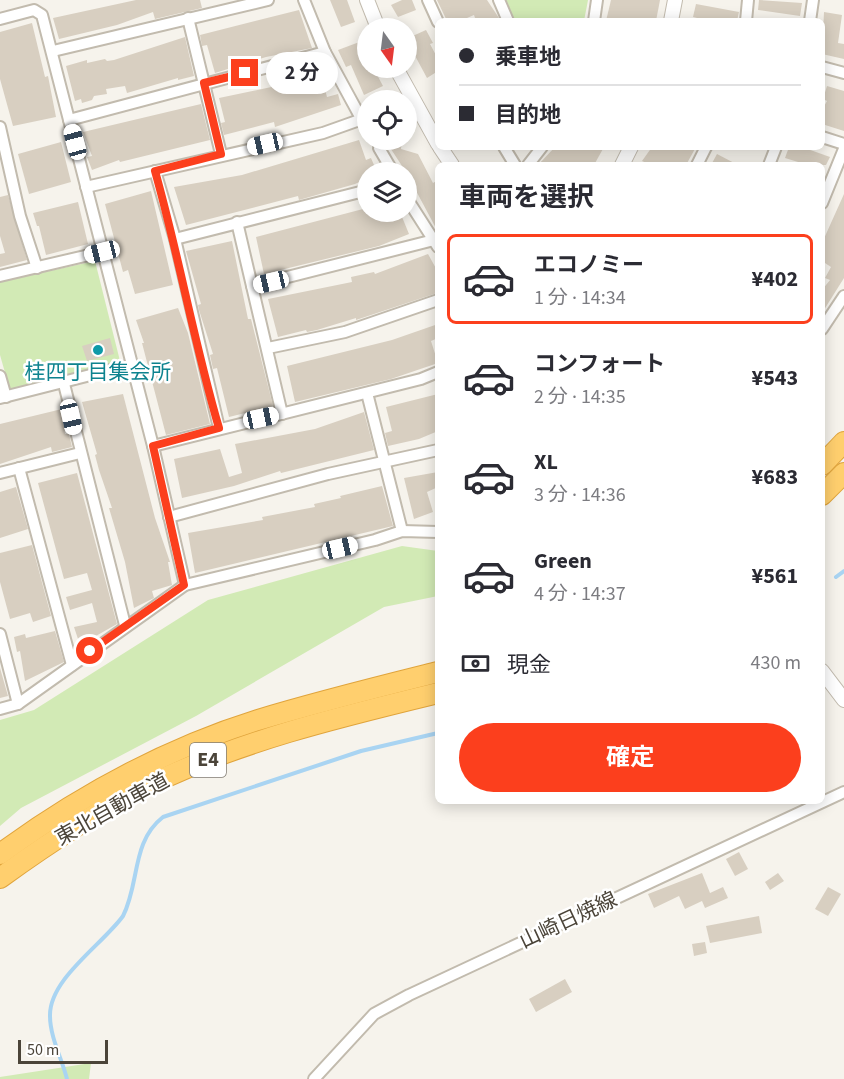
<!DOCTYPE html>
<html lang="ja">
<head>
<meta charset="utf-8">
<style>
	body { margin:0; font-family:"Source Sans 3","Noto Sans JP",sans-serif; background:#f2f2f3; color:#2b2b33; height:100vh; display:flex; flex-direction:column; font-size:22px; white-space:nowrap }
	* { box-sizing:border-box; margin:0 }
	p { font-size:20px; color:#7c7c81 }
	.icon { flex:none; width:33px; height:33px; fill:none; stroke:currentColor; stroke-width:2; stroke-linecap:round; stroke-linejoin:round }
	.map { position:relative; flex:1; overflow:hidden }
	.drawer { position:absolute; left:435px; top:162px; width:390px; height:642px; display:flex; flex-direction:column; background:#fff; border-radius:9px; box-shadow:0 3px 15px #0003 }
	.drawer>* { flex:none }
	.top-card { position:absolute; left:435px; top:18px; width:390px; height:132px; border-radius:9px; box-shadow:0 3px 15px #0003; display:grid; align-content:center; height:132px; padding:0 24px; background:#fff }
	.needle { width:39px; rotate:166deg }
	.fabs { position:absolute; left:357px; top:18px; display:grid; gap:12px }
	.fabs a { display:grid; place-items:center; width:60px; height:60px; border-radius:50%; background:#fff; box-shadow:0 3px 15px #0003; font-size:30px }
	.scale { position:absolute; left:18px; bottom:15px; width:90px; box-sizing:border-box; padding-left:6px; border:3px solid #4b4439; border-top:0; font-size:16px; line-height:21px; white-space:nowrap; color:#4b4439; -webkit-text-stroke:4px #fff; paint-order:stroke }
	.end { position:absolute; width:27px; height:27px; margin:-14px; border:8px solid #fc3f1d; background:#fff; box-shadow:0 0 0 3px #fff }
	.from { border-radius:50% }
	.bubble { position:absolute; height:42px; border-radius:21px; background:#fff; box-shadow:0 3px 15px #0003; font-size:20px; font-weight:700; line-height:42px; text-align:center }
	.car { position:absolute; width:18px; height:36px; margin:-18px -9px; border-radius:8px; box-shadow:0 0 4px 2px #0007; background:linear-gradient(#fff 24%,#345 0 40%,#fff 0 76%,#345 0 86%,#fff 0) }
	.top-card b { display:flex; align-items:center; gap:21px; height:57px; font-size:22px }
	.top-card b+b { border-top:2px solid #e1e1e2 }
	.top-card i { width:15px; height:15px; background:#2b2b33 }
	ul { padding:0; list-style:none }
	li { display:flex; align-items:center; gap:18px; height:90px; margin:0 12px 9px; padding:0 12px; border:3px solid transparent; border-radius:9px }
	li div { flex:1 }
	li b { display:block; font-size:22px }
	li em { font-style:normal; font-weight:700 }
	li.current { border-color:#fc3f1d }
	li>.icon { width:54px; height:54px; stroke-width:1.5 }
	h2 { padding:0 24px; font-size:27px; line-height:72px }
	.pay { display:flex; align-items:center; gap:15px; height:66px; padding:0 24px; font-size:22px }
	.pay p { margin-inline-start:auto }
	.cta { display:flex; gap:12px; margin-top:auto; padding:12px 24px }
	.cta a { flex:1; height:69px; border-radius:36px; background:#fc3f1d; color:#fff; font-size:24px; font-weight:700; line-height:69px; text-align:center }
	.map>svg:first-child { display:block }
	.green { fill:#d2eab5 }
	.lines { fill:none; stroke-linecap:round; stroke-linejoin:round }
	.stream { stroke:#a9d4f2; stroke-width:4 }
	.building { fill:#d8cfc1 }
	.minor-casing { stroke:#c2bbae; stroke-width:14 }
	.tertiary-casing { stroke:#c2bbae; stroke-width:16 }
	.motorway-casing { stroke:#e0a43c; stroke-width:22 }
	.minor { stroke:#fff; stroke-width:10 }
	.tertiary { stroke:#fff; stroke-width:14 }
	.motorway { stroke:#ffcf6e; stroke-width:20 }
	.route { stroke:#fc3f1d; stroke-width:8 }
	.culture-dot { fill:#0f9aa8; stroke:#fff; stroke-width:2 }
	.labels { text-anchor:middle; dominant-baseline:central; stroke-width:5; stroke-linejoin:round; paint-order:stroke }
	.shield { fill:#fff; stroke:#817c74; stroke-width:1.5 }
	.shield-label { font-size:20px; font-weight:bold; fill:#4b4439 }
	.culture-label { font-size:21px; fill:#0d838f; stroke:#fff }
	.street-label { font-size:21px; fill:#4b4439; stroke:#fff }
</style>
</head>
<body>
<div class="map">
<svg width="844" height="1079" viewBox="0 0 844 1079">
	<rect width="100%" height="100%" fill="#f6f3ec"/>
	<g class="green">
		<polygon points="506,0 588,0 584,21 515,21"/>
		<polygon points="95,261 120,361 10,390 0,355 0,282"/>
		<polygon points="402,546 438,551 438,596 384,607 196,716 21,808 0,826 0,720 34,710 208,600"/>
		<polygon points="91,1063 89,1079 0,1079 0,1077"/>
	</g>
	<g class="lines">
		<g class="stream">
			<polyline points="836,577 844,571"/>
			<path d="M67,1079C62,1059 50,1037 50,1016C49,979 103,944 123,916C140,883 131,842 163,817L361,751L438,733"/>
		</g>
	</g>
	<g class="building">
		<polygon points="136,0 200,0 202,8 155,19 153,12 117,25 59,39 53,18"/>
		<polygon points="330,0 347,0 355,22 341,27"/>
		<polygon points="402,0 412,0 416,10 398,17 391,5"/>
		<polygon points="437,0 487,0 499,18 493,21 476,21 474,15 460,21 447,21"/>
		<polygon points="611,0 660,0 656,21 606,21"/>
		<polygon points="759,0 802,3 800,16 758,10"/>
		<polygon points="696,4 739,12 737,21 709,21 693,17"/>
		<polygon points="299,10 312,48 266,57 215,73 207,45 202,46 200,35"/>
		<polygon points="824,12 842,15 838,43 844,44 844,59 822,54"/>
		<polygon points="32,23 45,77 48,76 56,117 13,126 0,79 0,32"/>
		<polygon points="426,30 433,43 430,44 438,59 438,71 427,78 406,39"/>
		<polygon points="185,37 194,76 178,80 178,78 127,93 125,86 106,89 107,94 94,96 92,100 82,103 81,99 75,101 66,66 87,60 87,63 105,59 107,61 114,60"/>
		<polygon points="362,41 368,53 368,72 374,69 383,86 364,95 351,65 346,67 338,50"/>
		<polygon points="320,71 327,97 338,94 341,105 275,127 274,122 224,135 221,123 225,122 219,98 276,86"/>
		<polygon points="827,86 844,91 844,131 822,124 822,110 827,101 823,99"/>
		<polygon points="201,104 210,140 120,162 119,160 92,170 87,157 92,156 83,132"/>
		<polygon points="359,140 366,160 371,158 377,172 368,172 368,178 355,184 299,200 298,196 186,225 174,187 242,175"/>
		<polygon points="385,140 402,140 401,149 418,154 433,183 438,180 438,232 406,172"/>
		<polygon points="61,142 71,182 29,194 18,154"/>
		<polygon points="555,147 604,147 594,165 538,165"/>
		<polygon points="652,147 696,147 686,165 651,165 642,161"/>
		<polygon points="789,147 802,147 830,157 826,165 808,165 785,158"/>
		<polygon points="717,154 738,165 711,165"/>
		<polygon points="151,191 173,285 135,294 128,270 123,272 105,204"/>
		<polygon points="844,194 844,278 822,313 822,290 830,280 825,278 831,267 822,261 822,243"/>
		<polygon points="8,195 27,260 0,267 0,254 5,253 0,236 0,197"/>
		<polygon points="78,202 88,244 46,255 39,226 37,226 33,213"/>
		<polygon points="363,209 364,212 400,212 409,234 379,246 264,274 256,237"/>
		<polygon points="232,241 248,319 251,319 273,406 229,417 217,368 213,369 210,355 213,354 199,310 198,305 201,304 186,251"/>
		<polygon points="428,254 438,272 437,293 356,320 356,318 317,330 307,332 306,330 278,337 268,299 352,282 351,277 374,272 375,274"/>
		<polygon points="178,308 188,333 210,424 166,435 142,343 144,343 136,320"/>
		<polygon points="438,324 438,338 431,341 438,363 391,379 295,402 287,366 392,340"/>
		<polygon points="110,338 114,354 87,361 82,346"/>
		<polygon points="123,394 155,518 170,562 168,562 172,585 152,591 154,598 134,608 125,562 109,508 112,508 99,470 95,455 97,454 82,402"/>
		<polygon points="438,394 438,431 419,439 388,446 385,433 392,431 386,407"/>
		<polygon points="62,409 65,434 69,434 72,447 52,452 51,447 0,464 0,424"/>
		<polygon points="364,412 374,450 281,473 280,471 234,486 182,498 174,459 220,449 229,477 242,473 235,444 315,429"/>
		<polygon points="438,472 438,487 427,492 433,512 414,519 404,478"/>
		<polygon points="77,473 117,624 80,645 74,627 97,622 92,603 70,610 66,597 92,590 87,573 64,579 38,483"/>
		<polygon points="382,486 393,526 195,573 188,533 263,520 262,517 315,507 314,504 341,498 340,496"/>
		<polygon points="16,487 28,529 0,538 0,492"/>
		<polygon points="32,545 51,616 33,622 30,613 10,619 0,582 0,553"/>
		<polygon points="55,631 64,662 25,681 20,651 17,652 14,637 25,634 26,638"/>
		<polygon points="0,668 8,696 0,698"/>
		<polygon points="739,852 748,869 735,876 726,859"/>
		<polygon points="702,873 710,893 723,887 728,898 705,908 702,901 685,909 679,896 654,908 648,894"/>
		<polygon points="778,873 784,881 770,890 765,882"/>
		<polygon points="828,887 841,894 828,916 815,909"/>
		<polygon points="759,916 762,933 710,943 706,926"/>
		<polygon points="705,942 707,953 694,956 692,944"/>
		<polygon points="565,979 572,992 536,1012 529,999"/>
	</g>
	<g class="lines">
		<g class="minor-casing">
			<g id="minor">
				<polyline points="304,0 325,52 362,120"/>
				<polyline points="428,0 438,22"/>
				<polyline points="499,0 508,21"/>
				<polyline points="188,18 221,154"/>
				<polyline points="0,19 34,10 42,15 153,446 185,585"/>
				<polyline points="594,21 597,0"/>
				<polyline points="746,21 748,0"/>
				<polyline points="810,21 813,0"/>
				<polyline points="53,51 268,0"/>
				<polyline points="822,67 844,73"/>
				<polyline points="69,120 325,52"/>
				<polyline points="0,127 20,216 37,268"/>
				<polyline points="822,137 844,144"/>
				<polyline points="504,147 515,165"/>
				<polyline points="379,148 393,172"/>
				<polyline points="528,165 542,147"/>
				<polyline points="697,165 706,147"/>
				<polyline points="769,165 776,147"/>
				<polyline points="155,171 175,239 219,428"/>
				<polyline points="86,187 323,133 368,117"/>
				<polyline points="406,197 438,247"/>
				<polyline points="822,203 844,149"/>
				<polyline points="237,222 282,414"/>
				<polyline points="175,239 368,190"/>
				<polyline points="0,276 102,252"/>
				<polyline points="252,286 434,240"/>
				<polyline points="822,329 844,296"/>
				<polyline points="268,348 345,332 438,300"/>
				<polyline points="0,376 6,397"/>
				<polyline points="63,380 125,625"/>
				<polyline points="367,393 402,531"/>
				<polyline points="0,398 130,365"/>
				<polyline points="153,446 421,379 438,372"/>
				<polyline points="19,468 72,665"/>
				<polyline points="0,473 80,453"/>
				<polyline points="169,517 328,474 438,450"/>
				<polyline points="0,634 18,704"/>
				<polyline points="0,709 18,704 185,585 375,540 402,531 438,532"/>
				<polyline points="314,1079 374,1014 409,995 844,792"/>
			</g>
		</g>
		<g class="tertiary-casing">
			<g id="tertiary">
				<polyline points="367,0 378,28"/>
				<polyline points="671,21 675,0"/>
				<polyline points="396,68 438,144"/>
				<polyline points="440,147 452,165"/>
				<polyline points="622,165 631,147"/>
				<polyline points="822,671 844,700"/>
			</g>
		</g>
		<g class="motorway-casing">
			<g id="motorway">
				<polyline points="822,465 844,442"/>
				<polyline points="822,495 844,473"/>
				<path d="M0,854C78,797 165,749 258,720C317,702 378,687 438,672"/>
				<path d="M0,878C47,844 95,812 147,786C239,741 339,717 438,693"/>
			</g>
		</g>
		<use href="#minor" class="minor"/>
		<use href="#tertiary" class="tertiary"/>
		<use href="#motorway" class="motorway"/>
	</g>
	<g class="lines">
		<path class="route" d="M90,651L184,585L153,446L219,428C194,343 179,256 155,171L221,154L204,83L245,73"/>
	</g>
	<circle class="culture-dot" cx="98" cy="350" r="6"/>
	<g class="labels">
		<rect class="shield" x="190" y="743" width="36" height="34" rx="4.5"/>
		<g class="shield-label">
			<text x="208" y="760">E4</text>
		</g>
		<g class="culture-label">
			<text x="98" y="372">桂四丁目集会所</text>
		</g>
		<g class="street-label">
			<text transform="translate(112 809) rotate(-29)">東北自動車道</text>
			<text transform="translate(568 920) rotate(-25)">山崎日焼線</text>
		</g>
	</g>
</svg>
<div class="fabs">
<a><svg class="needle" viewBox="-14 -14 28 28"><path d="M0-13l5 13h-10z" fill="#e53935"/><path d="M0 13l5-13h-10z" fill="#7c7c81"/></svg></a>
<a><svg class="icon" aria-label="locate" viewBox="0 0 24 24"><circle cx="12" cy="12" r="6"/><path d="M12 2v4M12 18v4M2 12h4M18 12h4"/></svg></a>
<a><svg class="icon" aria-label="layers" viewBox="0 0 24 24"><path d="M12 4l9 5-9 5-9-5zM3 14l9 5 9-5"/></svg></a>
</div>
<div class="scale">50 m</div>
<i class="end from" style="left:90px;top:651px"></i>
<i class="end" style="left:245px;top:73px"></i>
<div class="bubble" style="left:266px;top:52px;width:72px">2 分</div>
<i class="car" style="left:75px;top:142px;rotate:345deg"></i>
<i class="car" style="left:265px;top:144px;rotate:257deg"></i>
<i class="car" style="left:102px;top:252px;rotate:256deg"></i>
<i class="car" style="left:271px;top:282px;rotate:257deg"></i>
<i class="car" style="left:71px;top:417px;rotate:167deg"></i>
<i class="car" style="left:261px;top:418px;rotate:78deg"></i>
<i class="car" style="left:340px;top:548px;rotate:77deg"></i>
<div class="top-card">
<b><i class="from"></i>乗車地</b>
<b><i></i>目的地</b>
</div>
<section class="drawer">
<h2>車両を選択</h2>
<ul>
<li class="current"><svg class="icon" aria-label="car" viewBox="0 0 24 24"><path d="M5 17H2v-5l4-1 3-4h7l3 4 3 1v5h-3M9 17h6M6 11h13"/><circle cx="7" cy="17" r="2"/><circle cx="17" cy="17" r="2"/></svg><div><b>エコノミー</b><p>1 分 · 14:34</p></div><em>¥402</em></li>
<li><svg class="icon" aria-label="car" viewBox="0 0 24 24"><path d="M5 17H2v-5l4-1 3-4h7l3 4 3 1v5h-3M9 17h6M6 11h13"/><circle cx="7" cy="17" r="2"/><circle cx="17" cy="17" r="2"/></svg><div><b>コンフォート</b><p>2 分 · 14:35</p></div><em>¥543</em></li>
<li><svg class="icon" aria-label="car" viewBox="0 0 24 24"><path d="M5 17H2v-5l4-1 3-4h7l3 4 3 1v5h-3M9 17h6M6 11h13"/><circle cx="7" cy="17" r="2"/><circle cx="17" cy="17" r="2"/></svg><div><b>XL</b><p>3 分 · 14:36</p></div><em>¥683</em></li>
<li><svg class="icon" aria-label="car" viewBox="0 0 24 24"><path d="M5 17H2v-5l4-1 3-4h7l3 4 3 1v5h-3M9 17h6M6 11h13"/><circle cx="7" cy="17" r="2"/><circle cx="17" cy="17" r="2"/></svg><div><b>Green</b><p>4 分 · 14:37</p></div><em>¥561</em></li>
</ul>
<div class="pay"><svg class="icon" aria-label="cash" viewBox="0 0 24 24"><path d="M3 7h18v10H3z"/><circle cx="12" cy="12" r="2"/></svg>現金<p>430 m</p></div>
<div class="cta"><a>確定</a></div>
</section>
</div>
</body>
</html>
